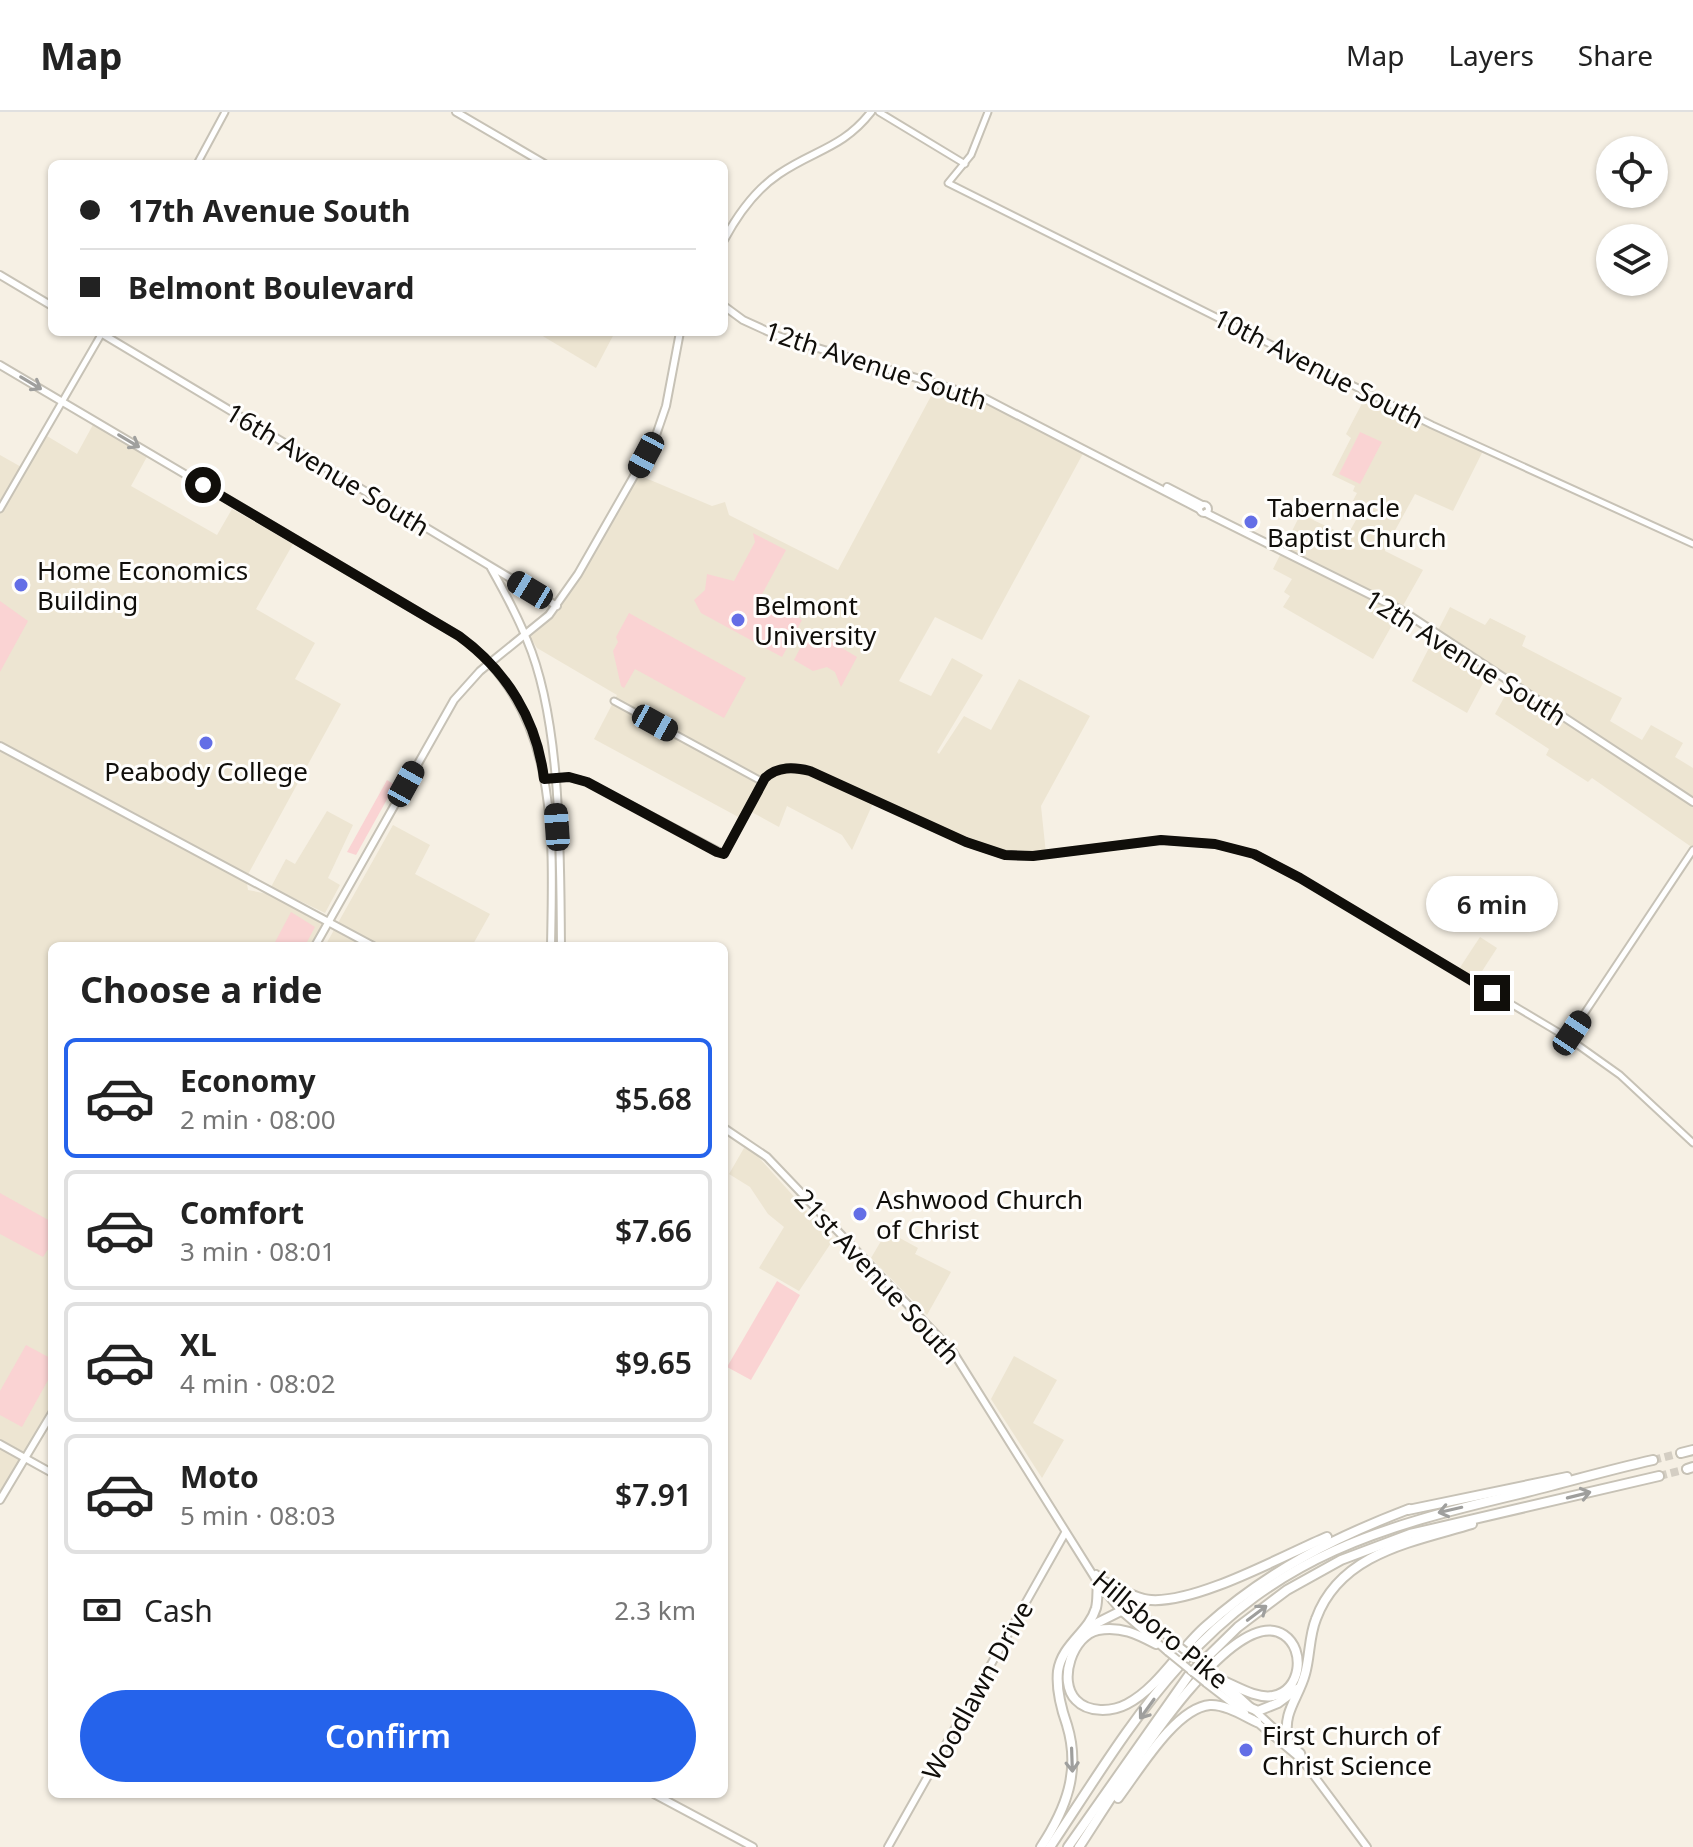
<!DOCTYPE html>
<html lang="en">
<head>
<meta charset="utf-8">
<style>
	body { margin:0; font-family:"Noto Sans",sans-serif; background:#f2f2f2; color:#222; height:100vh; display:flex; flex-direction:column; font-size:30px; white-space:nowrap }
	* { box-sizing:border-box; margin:0 }
	p { font-size:26px; color:#767676 }
	.icon { flex:none; width:44px; height:44px; fill:none; stroke:currentColor; stroke-width:2; stroke-linecap:round; stroke-linejoin:round }
	.map { position:relative; flex:1; overflow:hidden }
	.details { position:absolute; left:48px; top:830px; width:680px; height:856px; display:flex; flex-direction:column; background:#fff; border-radius:12px; box-shadow:0 2px 6px #0004 }
	.details>* { flex:none }
	.hud { position:absolute; left:48px; top:48px; width:680px; height:176px; border-radius:12px; box-shadow:0 2px 6px #0004; display:grid; align-content:center; height:176px; padding:0 32px; background:#fff }
	.controls { position:absolute; left:1596px; top:24px; display:grid; gap:16px }
	.controls a { display:grid; place-items:center; width:72px; height:72px; border-radius:50%; background:#fff; box-shadow:0 2px 6px #0004; font-size:40px }
	.end { position:absolute; width:36px; height:36px; margin:-18px; border:10px solid #100e0a; background:#fff; box-shadow:0 0 0 4px #fff }
	.from { border-radius:50% }
	.bubble { position:absolute; height:56px; border-radius:28px; background:#fff; box-shadow:0 2px 6px #0004; font-size:26px; font-weight:600; line-height:56px; text-align:center }
	.car { position:absolute; width:24px; height:48px; margin:-24px -12px; border-radius:10px; box-shadow:0 0 6px 2px #0007; background:linear-gradient(#222 24%,#8ab4d8 0 40%,#222 0 76%,#8ab4d8 0 86%,#222 0) }
	.hud b { display:flex; align-items:center; gap:28px; height:76px; font-size:30px }
	.hud b+b { border-top:2px solid #e0e0e0 }
	.hud i { width:20px; height:20px; background:#222 }
	ul { padding:0; list-style:none }
	li { display:flex; align-items:center; gap:24px; height:120px; margin:0 16px 12px; padding:0 16px; border:4px solid #e0e0e0; border-radius:12px }
	li div { flex:1 }
	li b { display:block; font-size:30px }
	li em { font-style:normal; font-weight:600 }
	li.active { border-color:#2563eb }
	li>.icon { width:72px; height:72px; stroke-width:1.5 }
	h2 { padding:0 32px; font-size:36px; line-height:96px }
	.pay { display:flex; align-items:center; gap:20px; height:88px; padding:0 32px; font-size:30px }
	.pay p { margin-inline-start:auto }
	.button { display:flex; gap:16px; margin-top:auto; padding:16px 32px }
	.button a { flex:1; height:92px; border-radius:48px; background:#2563eb; color:#fff; font-size:32px; font-weight:600; line-height:92px; text-align:center }
	header { display:flex; align-items:center; gap:48px; box-sizing:border-box; height:112px; padding:0 40px; background:#fff; border-bottom:2px solid #e0e0e0 }
	header strong { font-size:38px }
	nav { display:flex; gap:44px; margin-inline-start:auto; font-size:28px }
	.map>svg:first-child { display:block }
	.built { fill:#ede5d2 }
	.green { fill:#fad3d3 }
	.lines { fill:none; stroke-linecap:round; stroke-linejoin:round }
	.highway-tunnel { stroke:#d4cec3; stroke-width:8; stroke-dasharray:8 4; stroke-linecap:butt }
	.minor-casing { stroke:#c7c2b6; stroke-width:9 }
	.major-casing { stroke:#c7c2b6; stroke-width:10 }
	.highway-casing { stroke:#c7c2b6; stroke-width:12 }
	.minor { stroke:#fff; stroke-width:5 }
	.major { stroke:#fff; stroke-width:6 }
	.highway { stroke:#fff; stroke-width:8 }
	.major-bridge-casing { stroke:#c7c2b6; stroke-width:10; stroke-linecap:butt }
	.highway-bridge-casing { stroke:#c7c2b6; stroke-width:12; stroke-linecap:butt }
	.major-bridge { stroke:#fff; stroke-width:6 }
	.highway-bridge { stroke:#fff; stroke-width:8 }
	.oneway { stroke:#9f9f9d }
	.route { stroke:#100e0a; stroke-width:10 }
	.poi-dot { fill:#636ee6; stroke:#fffefc; stroke-width:3 }
	.labels { text-anchor:middle; dominant-baseline:central; stroke-width:6; stroke-linejoin:round; paint-order:stroke }
	.street-label { font-size:26px; fill:#100e0a; stroke:#fffefc }
	.poi-label { font-size:26px; fill:#100e0a; stroke:#fffefc; text-anchor:start }
</style>
</head>
<body>
<header>
<strong>Map</strong>
<nav><a>Map</a><a>Layers</a><a>Share</a></nav>
</header>
<div class="map">
<svg width="1693" height="1735" viewBox="0 0 1693 1735">
	<rect width="100%" height="100%" fill="#f6f0e4"/>
	<g class="built">
		<polygon points="536,220 615,220 596,256"/>
		<polygon points="938,271 970,280 1086,336 982,528 935,505 899,569 931,584 952,546 983,563 937,640 939,642 964,604 991,618 1019,567 1090,604 1041,694 1046,742 1026,744 986,738 874,689 852,738 842,723 787,694 779,715 748,698 742,707 594,627 617,583 537,536 528,522 566,481 636,362 712,394 725,390 729,403 838,458"/>
		<polygon points="1368,280 1484,337 1453,399 1415,382 1386,435 1385,439 1423,458 1373,547 1283,495 1290,484 1284,480 1292,467 1273,457 1303,397 1311,401 1309,406 1347,424 1356,408 1346,402 1357,381 1353,379 1355,374 1332,363 1351,326 1346,322"/>
		<polygon points="95,309 149,341 131,374 217,423 232,397 293,432 256,497 315,531 295,567 341,592 246,766 248,778 278,784 328,811 315,834 52,834 52,1300 0,1380 0,343 23,356 42,321 77,342"/>
		<polygon points="1450,495 1485,513 1490,506 1526,524 1522,534 1622,586 1610,609 1642,628 1651,613 1683,631 1675,645 1693,656 1693,736 1592,666 1588,670 1546,643 1549,637 1495,602 1512,571 1490,558 1467,601 1412,569"/>
		<polygon points="327,699 353,713 328,766 340,773 325,801 271,775 286,747 295,752"/>
		<polygon points="393,713 430,733 415,762 490,802 472,834 325,834"/>
		<polygon points="1480,825 1497,836 1475,870 1457,860"/>
		<polygon points="744,1036 754,1040 833,1128 799,1179 759,1156 784,1115 768,1102 750,1075 729,1062"/>
		<polygon points="887,1119 918,1136 915,1142 951,1160 927,1203 871,1146"/>
		<polygon points="1014,1244 1057,1268 1033,1311 1064,1328 1042,1366 991,1287"/>
	</g>
	<g class="green">
		<polygon points="1360,320 1382,330 1360,372 1339,362"/>
		<polygon points="753,421 786,438 761,484 802,508 782,545 701,501 694,488 705,478 707,462 734,469 755,430"/>
		<polygon points="0,489 28,509 0,560"/>
		<polygon points="629,501 746,566 724,606 635,557 624,576 621,574 613,539 618,530 616,525"/>
		<polygon points="810,517 857,545 841,575 835,560 827,555 813,559 794,548"/>
		<polygon points="387,668 395,673 356,743 347,740"/>
		<polygon points="291,800 315,815 307,830 273,834"/>
		<polygon points="0,1081 52,1110 52,1131 43,1145 0,1122"/>
		<polygon points="777,1169 800,1183 751,1268 727,1255"/>
		<polygon points="26,1233 52,1247 52,1261 22,1315 0,1303 0,1279"/>
	</g>
	<g class="lines">
		<g class="highway-tunnel">
			<polyline points="1653,1348 1681,1341"/>
			<polyline points="1659,1364 1687,1357"/>
		</g>
		<g class="minor-casing">
			<g id="minor">
				<polyline points="879,0 965,52"/>
				<polyline points="988,0 971,43 948,71 1432,313 1693,432"/>
				<polyline points="197,52 225,0"/>
				<circle cx="1204" cy="397" r="4.5"/>
				<polyline points="0,397 102,221"/>
				<polyline points="614,589 763,670"/>
				<path d="M544,667L569,665L587,670L724,742L765,666C778,654 794,654 810,659L966,730L1002,742L1033,744L1161,728L1215,732L1254,742L1300,766L1568,926L1620,963L1693,1031"/>
				<polyline points="1568,926 1693,738"/>
			</g>
		</g>
		<g class="major-casing">
			<g id="major">
				<polyline points="456,0 545,52"/>
				<path d="M724,128C738,102 755,78 779,62C814,38 843,36 871,0"/>
				<polyline points="0,163 52,194"/>
				<polyline points="724,194 743,208 778,224 986,287 1199,397"/>
				<polyline points="99,220 557,494"/>
				<path d="M0,253L459,524C560,597 553,722 551,834"/>
				<polyline points="1167,375 1202,393"/>
				<polyline points="1206,401 1401,498 1693,690"/>
				<path d="M491,456C504,479 517,503 527,528C562,610 560,744 561,834"/>
				<polyline points="0,634 373,834"/>
				<polyline points="315,834 454,588 480,559 549,503 578,462 654,329 666,294 680,220"/>
				<polyline points="724,1016 767,1045 953,1240 1098,1471 1121,1499 1168,1540"/>
				<polyline points="0,1332 52,1361"/>
				<polyline points="0,1388 52,1301"/>
				<polyline points="1096,1462 1175,1531"/>
				<polyline points="1206,1571 1245,1601"/>
				<polyline points="1227,1573 1301,1641 1303,1649 1367,1735"/>
				<polyline points="1253,1607 1303,1649"/>
				<polyline points="654,1682 753,1735"/>
				<polyline points="888,1735 1065,1421"/>
			</g>
		</g>
		<g class="highway-casing">
			<g id="highway">
				<polyline points="1681,1341 1693,1338"/>
				<polyline points="1687,1357 1693,1355"/>
				<polyline points="1408,1398 1567,1365"/>
				<path d="M1105,1470C1119,1476 1135,1487 1151,1488C1198,1491 1282,1444 1327,1425"/>
				<polyline points="1085,1517 1121,1499 1156,1516"/>
				<path d="M1156,1532C1137,1522 1121,1514 1098,1518C1073,1523 1057,1569 1076,1588C1088,1601 1112,1600 1127,1592C1158,1576 1179,1538 1205,1515C1266,1460 1333,1426 1409,1397"/>
				<polyline points="1211,1566 1246,1594 1258,1599 1278,1591 1297,1577"/>
				<path d="M1288,1626C1282,1601 1299,1585 1305,1562C1310,1545 1309,1524 1316,1507C1340,1441 1412,1430 1472,1412"/>
				<path d="M1118,1686C1138,1660 1175,1596 1210,1593C1225,1592 1244,1604 1257,1610"/>
				<path d="M1041,1735C1066,1697 1081,1659 1067,1613C1061,1596 1056,1578 1058,1559C1062,1532 1089,1520 1096,1496C1098,1488 1097,1479 1098,1471"/>
				<path d="M1050,1735C1091,1674 1131,1607 1180,1553C1279,1443 1380,1415 1519,1382C1564,1371 1608,1358 1653,1348"/>
				<polyline points="1068,1735 1189,1563 1238,1515 1287,1478 1341,1448 1410,1422 1659,1364"/>
				<path d="M1079,1735C1105,1697 1229,1485 1284,1523C1306,1538 1301,1579 1273,1584C1256,1587 1236,1574 1221,1568"/>
			</g>
		</g>
		<use href="#minor" class="minor"/>
		<use href="#major" class="major"/>
		<use href="#highway" class="highway"/>
		<g class="major-bridge-casing">
			<g id="major-bridge">
				<polyline points="1175,1531 1215,1562"/>
				<polyline points="1168,1540 1206,1571"/>
			</g>
		</g>
		<g class="highway-bridge-casing">
			<polyline id="highway-bridge" points="1192,1559 1211,1566"/>
		</g>
		<use href="#major-bridge" class="major-bridge"/>
		<use href="#highway-bridge" class="highway-bridge"/>
	</g>
	<defs><path id="oneway-shaft" d="M-6 0H5M1.5-3L5.5 0L1.5 3" fill="none" stroke-width="1.6" stroke-linecap="round" stroke-linejoin="round" transform="scale(2)"/></defs>
	<g class="oneway">
		<use href="#oneway-shaft" transform="translate(31 271) rotate(31)"/>
		<use href="#oneway-shaft" transform="translate(129 329) rotate(31)"/>
		<use href="#oneway-shaft" transform="translate(1579 1383) rotate(-14)"/>
		<use href="#oneway-shaft" transform="translate(1450 1398) rotate(167)"/>
		<use href="#oneway-shaft" transform="translate(1257 1501) rotate(-37)"/>
		<use href="#oneway-shaft" transform="translate(1147 1597) rotate(126)"/>
		<use href="#oneway-shaft" transform="translate(1072 1648) rotate(88)"/>
	</g>
	<g class="lines">
		<path class="route" d="M203,373L459,524C507,559 537,608 544,667L569,665L587,670L717,740L724,742L765,666C778,654 794,655 810,659L966,730L1005,743L1033,744L1161,728L1215,732L1254,742L1300,766L1492,881"/>
	</g>
	<g class="poi-dot">
		<circle cx="1251" cy="410" r="8"/>
		<circle cx="21" cy="473" r="8"/>
		<circle cx="738" cy="508" r="8"/>
		<circle cx="206" cy="631" r="8"/>
		<circle cx="860" cy="1102" r="8"/>
		<circle cx="1246" cy="1638" r="8"/>
	</g>
	<g class="labels">
		<g class="street-label">
			<text transform="translate(876 253) rotate(18)">12th Avenue South</text>
			<text transform="translate(1319 256) rotate(27)">10th Avenue South</text>
			<text transform="translate(328 357) rotate(31)">16th Avenue South</text>
			<text transform="translate(1466 545) rotate(32)">12th Avenue South</text>
			<text transform="translate(878 1164) rotate(47)">21st Avenue South</text>
			<text transform="translate(1161 1517) rotate(40)">Hillsboro Pike</text>
			<text transform="translate(977 1578) rotate(-61)">Woodlawn Drive</text>
		</g>
		<g class="poi-label">
			<text x="1267" y="395">Tabernacle<tspan x="1267" dy="30">Baptist Church</tspan></text>
			<text x="37" y="458">Home Economics<tspan x="37" dy="30">Building</tspan></text>
			<text x="754" y="493">Belmont<tspan x="754" dy="30">University</tspan></text>
			<text x="206" y="659" text-anchor="middle">Peabody College</text>
			<text x="876" y="1087">Ashwood Church<tspan x="876" dy="30">of Christ</tspan></text>
			<text x="1262" y="1623">First Church of<tspan x="1262" dy="30">Christ Science</tspan></text>
		</g>
	</g>
</svg>
<div class="controls">
<a><svg class="icon" aria-label="locate" viewBox="0 0 24 24"><circle cx="12" cy="12" r="6"/><path d="M12 2v4M12 18v4M2 12h4M18 12h4"/></svg></a>
<a><svg class="icon" aria-label="layers" viewBox="0 0 24 24"><path d="M12 4l9 5-9 5-9-5zM3 14l9 5 9-5"/></svg></a>
</div>
<i class="end from" style="left:203px;top:373px"></i>
<i class="end" style="left:1492px;top:881px"></i>
<div class="bubble" style="left:1426px;top:764px;width:132px">6 min</div>
<i class="car" style="left:646px;top:343px;rotate:208deg"></i>
<i class="car" style="left:530px;top:478px;rotate:301deg"></i>
<i class="car" style="left:655px;top:611px;rotate:119deg"></i>
<i class="car" style="left:406px;top:672px;rotate:29deg"></i>
<i class="car" style="left:557px;top:715px;rotate:356deg"></i>
<i class="car" style="left:1572px;top:921px;rotate:34deg"></i>
<div class="hud">
<b><i class="from"></i>17th Avenue South</b>
<b><i></i>Belmont Boulevard</b>
</div>
<section class="details">
<h2>Choose a ride</h2>
<ul>
<li class="active"><svg class="icon" aria-label="car" viewBox="0 0 24 24"><path d="M5 17H2v-5l4-1 3-4h7l3 4 3 1v5h-3M9 17h6M6 11h13"/><circle cx="7" cy="17" r="2"/><circle cx="17" cy="17" r="2"/></svg><div><b>Economy</b><p>2 min · 08:00</p></div><em>$5.68</em></li>
<li><svg class="icon" aria-label="car" viewBox="0 0 24 24"><path d="M5 17H2v-5l4-1 3-4h7l3 4 3 1v5h-3M9 17h6M6 11h13"/><circle cx="7" cy="17" r="2"/><circle cx="17" cy="17" r="2"/></svg><div><b>Comfort</b><p>3 min · 08:01</p></div><em>$7.66</em></li>
<li><svg class="icon" aria-label="car" viewBox="0 0 24 24"><path d="M5 17H2v-5l4-1 3-4h7l3 4 3 1v5h-3M9 17h6M6 11h13"/><circle cx="7" cy="17" r="2"/><circle cx="17" cy="17" r="2"/></svg><div><b>XL</b><p>4 min · 08:02</p></div><em>$9.65</em></li>
<li><svg class="icon" aria-label="car" viewBox="0 0 24 24"><path d="M5 17H2v-5l4-1 3-4h7l3 4 3 1v5h-3M9 17h6M6 11h13"/><circle cx="7" cy="17" r="2"/><circle cx="17" cy="17" r="2"/></svg><div><b>Moto</b><p>5 min · 08:03</p></div><em>$7.91</em></li>
</ul>
<div class="pay"><svg class="icon" aria-label="cash" viewBox="0 0 24 24"><path d="M3 7h18v10H3z"/><circle cx="12" cy="12" r="2"/></svg>Cash<p>2.3 km</p></div>
<div class="button"><a>Confirm</a></div>
</section>
</div>
</body>
</html>
